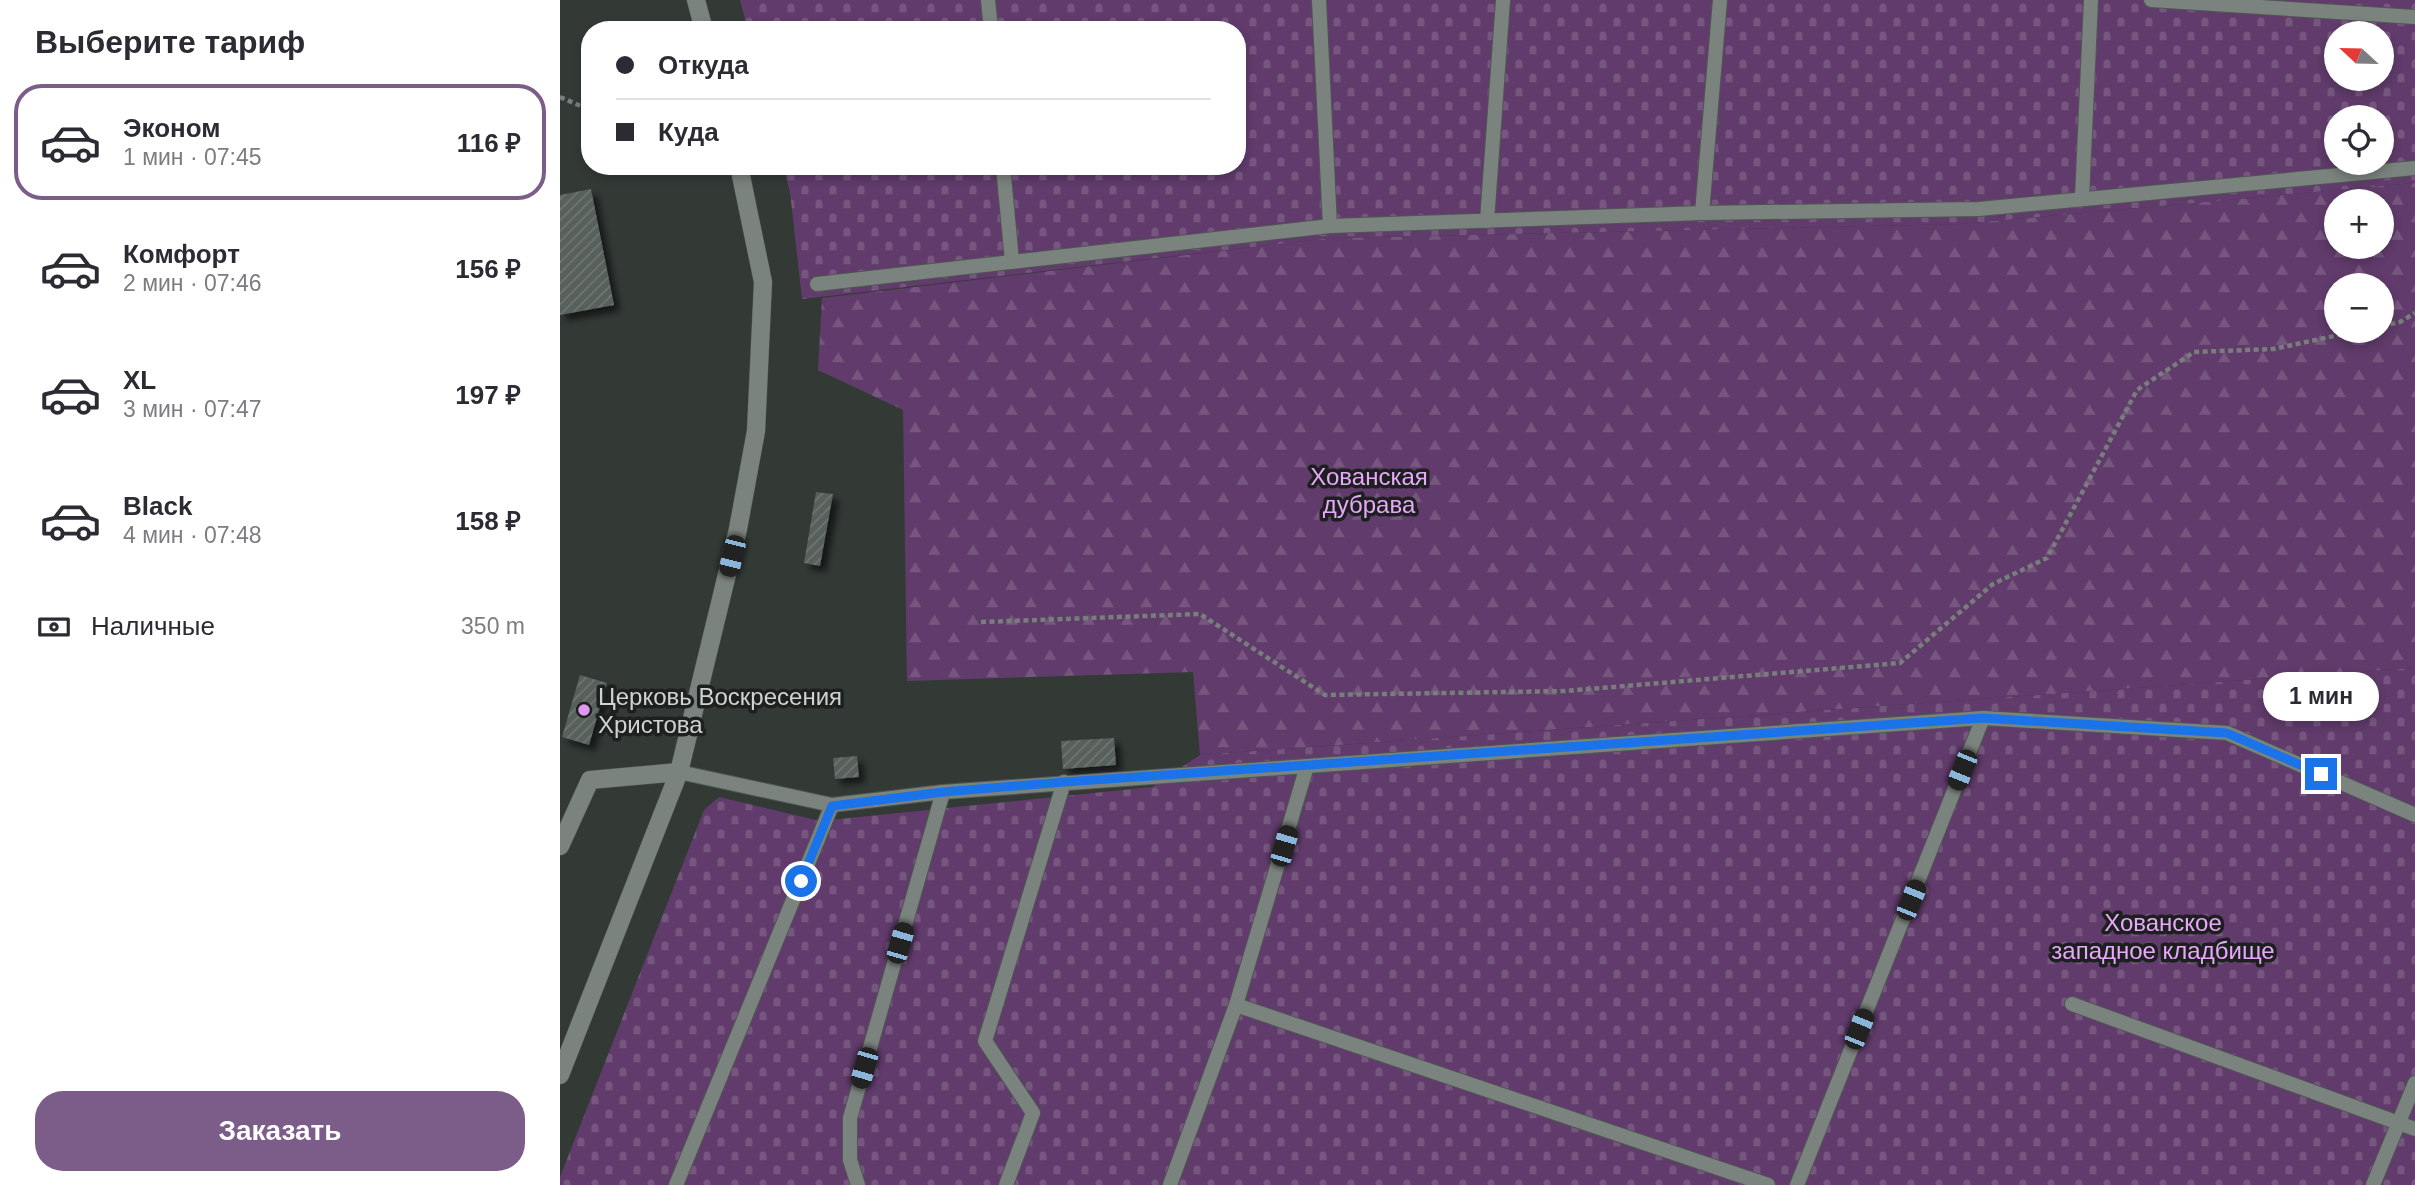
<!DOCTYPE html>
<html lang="ru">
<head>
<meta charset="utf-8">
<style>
	body { margin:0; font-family:Arial,sans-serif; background:#f7f7f7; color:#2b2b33; height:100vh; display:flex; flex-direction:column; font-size:26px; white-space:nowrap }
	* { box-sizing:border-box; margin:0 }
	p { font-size:23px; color:#7c7c81 }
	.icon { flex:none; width:38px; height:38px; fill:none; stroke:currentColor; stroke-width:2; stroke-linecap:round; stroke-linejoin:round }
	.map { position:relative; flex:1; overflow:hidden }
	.drawer { display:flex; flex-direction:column; background:#fff; width:560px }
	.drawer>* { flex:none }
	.hud { position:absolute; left:21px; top:21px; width:665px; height:154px; border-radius:28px; box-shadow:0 4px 10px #0003; display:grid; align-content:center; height:154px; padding:0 35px; background:#fff }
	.needle { width:46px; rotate:292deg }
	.buttons { position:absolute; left:1764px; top:21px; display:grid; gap:14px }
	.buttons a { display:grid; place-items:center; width:70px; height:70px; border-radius:50%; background:#fff; box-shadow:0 4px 10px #0003; font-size:35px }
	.end { position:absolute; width:32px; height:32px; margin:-16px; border:9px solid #1a73e8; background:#fff; box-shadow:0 0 0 4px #fff }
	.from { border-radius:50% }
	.bubble { position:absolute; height:49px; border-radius:24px; background:#fff; box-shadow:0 4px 10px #0003; font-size:23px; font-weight:800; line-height:49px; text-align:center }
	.car { position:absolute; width:21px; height:42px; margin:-21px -10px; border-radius:9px; box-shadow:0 0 5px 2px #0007; background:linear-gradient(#222 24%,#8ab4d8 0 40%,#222 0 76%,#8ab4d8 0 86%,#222 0) }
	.hud b { display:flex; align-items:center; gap:24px; height:66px; font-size:26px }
	.hud b+b { border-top:2px solid #e1e1e2 }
	.hud i { width:18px; height:18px; background:#2b2b33 }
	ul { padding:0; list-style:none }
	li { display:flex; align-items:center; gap:21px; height:116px; margin:0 14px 10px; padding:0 21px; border:4px solid transparent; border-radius:28px }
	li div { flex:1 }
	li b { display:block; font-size:26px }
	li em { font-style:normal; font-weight:800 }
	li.selected { border-color:#7c5c89 }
	li>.icon { width:63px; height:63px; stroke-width:1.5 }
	h2 { padding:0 35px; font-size:32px; line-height:84px }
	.pay { display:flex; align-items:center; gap:18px; height:77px; padding:0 35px; font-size:26px }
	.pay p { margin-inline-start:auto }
	.cta { display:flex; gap:14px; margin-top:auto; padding:14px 35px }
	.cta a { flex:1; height:80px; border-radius:28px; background:#7c5c89; color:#fff; font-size:28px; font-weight:800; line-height:80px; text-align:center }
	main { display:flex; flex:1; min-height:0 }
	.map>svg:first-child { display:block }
	.forest { fill:url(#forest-firs); fill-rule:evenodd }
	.cemetery { fill:url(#cemetery-stones); fill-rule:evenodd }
	.building { fill:url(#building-hatch); filter:url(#shadow) }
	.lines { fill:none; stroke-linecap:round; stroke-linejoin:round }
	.service-casing { stroke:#505653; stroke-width:16 }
	.minor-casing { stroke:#505653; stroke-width:19 }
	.path { stroke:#787e7b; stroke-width:4.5; stroke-dasharray:5 3.5; stroke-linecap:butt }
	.service { stroke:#7b837e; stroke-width:14 }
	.minor { stroke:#7b837e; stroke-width:18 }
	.route { stroke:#1a73e8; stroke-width:9 }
	.poi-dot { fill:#de98f2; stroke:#1d201e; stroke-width:2.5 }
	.labels { text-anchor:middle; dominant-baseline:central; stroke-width:7; stroke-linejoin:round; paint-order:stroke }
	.park-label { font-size:24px; fill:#e7a7fb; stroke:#1d201e }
	.poi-label { font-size:24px; fill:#ced3d0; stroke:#1d201e; text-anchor:start }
</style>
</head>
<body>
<main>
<section class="drawer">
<h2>Выберите тариф</h2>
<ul>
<li class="selected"><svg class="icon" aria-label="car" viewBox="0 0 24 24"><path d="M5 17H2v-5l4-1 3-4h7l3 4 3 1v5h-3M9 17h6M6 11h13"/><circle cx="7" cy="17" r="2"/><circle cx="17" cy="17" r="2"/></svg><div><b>Эконом</b><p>1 мин · 07:45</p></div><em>116 ₽</em></li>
<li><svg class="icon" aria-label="car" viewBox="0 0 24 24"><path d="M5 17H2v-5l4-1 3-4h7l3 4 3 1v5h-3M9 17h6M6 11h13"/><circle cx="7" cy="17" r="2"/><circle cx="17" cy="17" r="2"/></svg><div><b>Комфорт</b><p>2 мин · 07:46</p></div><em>156 ₽</em></li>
<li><svg class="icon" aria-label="car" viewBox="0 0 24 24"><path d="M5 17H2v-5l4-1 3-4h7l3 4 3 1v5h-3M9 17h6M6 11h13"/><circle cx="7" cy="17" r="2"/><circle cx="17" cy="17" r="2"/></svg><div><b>XL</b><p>3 мин · 07:47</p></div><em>197 ₽</em></li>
<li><svg class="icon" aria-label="car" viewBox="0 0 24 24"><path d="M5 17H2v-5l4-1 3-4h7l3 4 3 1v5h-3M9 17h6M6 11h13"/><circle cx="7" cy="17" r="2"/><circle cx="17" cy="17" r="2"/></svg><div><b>Black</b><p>4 мин · 07:48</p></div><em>158 ₽</em></li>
</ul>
<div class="pay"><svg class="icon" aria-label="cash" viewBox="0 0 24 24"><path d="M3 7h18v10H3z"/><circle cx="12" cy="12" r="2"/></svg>Наличные<p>350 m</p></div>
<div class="cta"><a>Заказать</a></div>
</section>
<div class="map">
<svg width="1855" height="1185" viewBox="0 0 1855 1185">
	<defs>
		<pattern id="forest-firs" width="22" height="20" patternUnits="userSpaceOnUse" patternTransform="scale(1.75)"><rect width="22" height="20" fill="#603b6b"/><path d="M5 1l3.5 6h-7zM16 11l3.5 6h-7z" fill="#76567f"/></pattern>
		<pattern id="cemetery-stones" width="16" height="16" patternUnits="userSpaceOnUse" patternTransform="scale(1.75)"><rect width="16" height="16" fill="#603b6b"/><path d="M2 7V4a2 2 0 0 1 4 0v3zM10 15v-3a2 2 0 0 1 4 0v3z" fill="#76567f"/></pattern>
		<pattern id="building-hatch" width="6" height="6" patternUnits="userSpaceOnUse" patternTransform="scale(1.75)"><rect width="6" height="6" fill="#58605b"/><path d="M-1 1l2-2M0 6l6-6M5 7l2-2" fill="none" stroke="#6f7672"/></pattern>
		<filter id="shadow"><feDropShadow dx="6" dy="6" stdDeviation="3.5" flood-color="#0009"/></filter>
	</defs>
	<rect width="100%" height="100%" fill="#333a36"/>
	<path class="forest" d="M1855,183V668L640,755L633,672L347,681L343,410L258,370L262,298L770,238L1400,224ZM1776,201H1822V247H1776ZM1776,285H1822V331H1776Z"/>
	<g class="cemetery">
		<path d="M180,0H1855V183L1400,224L770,238L242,299L230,192L223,166H677V30H188ZM1776,33H1822V79H1776ZM1776,117H1822V163H1776Z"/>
		<polygon points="1855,668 1855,1185 0,1185 0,1177 144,810 159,797 260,821 592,787 640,755"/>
	</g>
	<g class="building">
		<polygon points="31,189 54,305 0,315 0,195"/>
		<polygon points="256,492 273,494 260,566 244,563"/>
		<polygon points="20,675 47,683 29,745 2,737"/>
		<polygon points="554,738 556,765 503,769 501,741"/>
		<polygon points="297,756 299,777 275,779 273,758"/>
	</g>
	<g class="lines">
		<g class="service-casing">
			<g id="service">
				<polyline points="428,0 431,30"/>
				<polyline points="759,0 770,226"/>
				<polyline points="1591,0 1855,17"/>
				<polyline points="443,166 452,261"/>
				<polyline points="1522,198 1531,0"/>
				<polyline points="1142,213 1160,0"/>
				<polyline points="927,221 943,0"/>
				<polyline points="257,284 770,226 1142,213 1419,209 1855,168"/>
				<polyline points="747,766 1423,718 1667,733 1855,815"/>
				<polyline points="119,772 272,805 383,792 747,766 676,1005 610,1185"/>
				<polyline points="1512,1004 1855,1129"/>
				<polyline points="676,1005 1208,1185"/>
				<polyline points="116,1185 272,805"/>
				<polyline points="298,1185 290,1160 290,1118 383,792"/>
				<polyline points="446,1185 473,1113 425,1041 504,782"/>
				<polyline points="1237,1185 1423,718"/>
				<polyline points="1813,1185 1855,1083"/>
			</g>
		</g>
		<g class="minor-casing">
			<g id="minor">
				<polyline points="136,0 144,30"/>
				<polyline points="0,846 30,780 119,772"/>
				<polyline points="0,1075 119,772 178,529 196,431 203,282 179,166"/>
			</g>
		</g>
		<g class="path">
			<polyline points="0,97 30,110"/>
			<polyline points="1822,326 1840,322 1855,313"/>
			<polyline points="421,622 640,614 765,695 1005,691 1340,663 1433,584 1487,558 1577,390 1634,352 1713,349 1798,331"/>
		</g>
		<use href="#service" class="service"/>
		<use href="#minor" class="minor"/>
	</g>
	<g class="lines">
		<polyline class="route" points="241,881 272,806 383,792 504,782 1423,718 1667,733 1761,774"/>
	</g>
	<circle class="poi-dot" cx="24" cy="710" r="7"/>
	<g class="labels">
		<g class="park-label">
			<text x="809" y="476">Хованская<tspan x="809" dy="28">дубрава</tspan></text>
			<text x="1603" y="922">Хованское<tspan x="1603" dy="28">западное кладбище</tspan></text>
		</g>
		<g class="poi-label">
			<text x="38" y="696">Церковь Воскресения<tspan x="38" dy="28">Христова</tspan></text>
		</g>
	</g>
</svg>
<div class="buttons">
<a><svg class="needle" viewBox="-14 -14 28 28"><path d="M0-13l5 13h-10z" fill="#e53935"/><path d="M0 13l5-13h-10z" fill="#7c7c81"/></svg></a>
<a><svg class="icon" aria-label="locate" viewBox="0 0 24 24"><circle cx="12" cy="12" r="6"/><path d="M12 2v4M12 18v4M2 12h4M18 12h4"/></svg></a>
<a>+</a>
<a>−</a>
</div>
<i class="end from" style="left:241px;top:881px"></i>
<i class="end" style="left:1761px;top:774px"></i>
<div class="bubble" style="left:1703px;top:672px;width:116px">1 мин</div>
<i class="car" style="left:172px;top:556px;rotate:194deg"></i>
<i class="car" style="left:1402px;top:770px;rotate:202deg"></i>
<i class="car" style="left:724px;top:846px;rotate:16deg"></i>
<i class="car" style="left:1351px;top:900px;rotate:22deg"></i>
<i class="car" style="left:340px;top:943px;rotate:16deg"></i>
<i class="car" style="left:1299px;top:1029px;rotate:22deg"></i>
<i class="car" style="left:304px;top:1068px;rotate:196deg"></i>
<div class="hud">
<b><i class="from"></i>Откуда</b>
<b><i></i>Куда</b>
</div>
</div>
</main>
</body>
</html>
